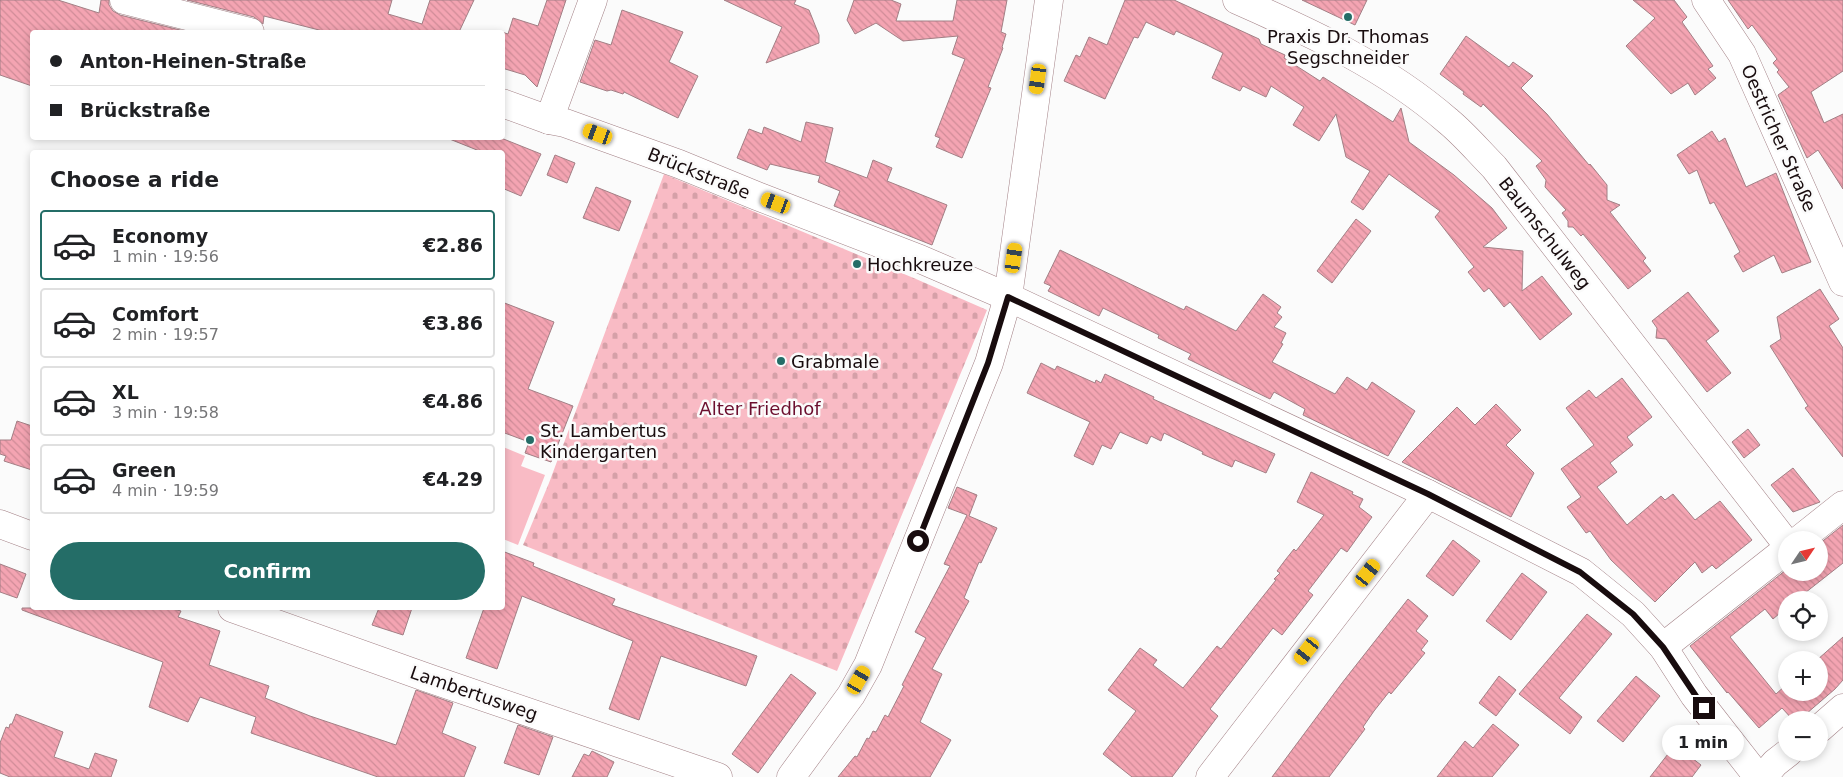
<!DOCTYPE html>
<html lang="en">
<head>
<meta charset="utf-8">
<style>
	body { margin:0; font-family:"DejaVu Sans",sans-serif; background:#f6f6f6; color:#202124; height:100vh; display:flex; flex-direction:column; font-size:19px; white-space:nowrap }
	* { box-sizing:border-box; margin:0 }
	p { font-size:16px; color:#757577 }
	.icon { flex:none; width:28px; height:28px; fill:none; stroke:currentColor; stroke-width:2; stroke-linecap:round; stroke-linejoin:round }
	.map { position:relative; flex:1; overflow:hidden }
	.panel { position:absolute; left:30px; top:150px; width:475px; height:460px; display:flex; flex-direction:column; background:#fff; border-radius:5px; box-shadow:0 2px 8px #0003 }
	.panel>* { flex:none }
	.top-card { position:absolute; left:30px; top:30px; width:475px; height:110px; border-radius:5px; box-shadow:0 2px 8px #0003; display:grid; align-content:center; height:110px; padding:0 20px; background:#fff }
	.needle { width:32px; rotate:55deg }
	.tools { position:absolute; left:1778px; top:531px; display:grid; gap:10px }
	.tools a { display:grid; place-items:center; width:50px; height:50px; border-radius:50%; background:#fff; box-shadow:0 2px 8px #0003; font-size:25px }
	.end { position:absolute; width:22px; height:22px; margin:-11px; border:6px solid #180c0e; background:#fff; box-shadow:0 0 0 2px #fff }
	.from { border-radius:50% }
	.bubble { position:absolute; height:35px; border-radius:18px; background:#fff; box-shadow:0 2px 8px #0003; font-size:16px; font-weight:800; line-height:35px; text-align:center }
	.car { position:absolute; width:15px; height:30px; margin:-15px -8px; border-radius:6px; box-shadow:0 0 4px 1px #0007; background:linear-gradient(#f5c518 24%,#345 0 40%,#f5c518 0 76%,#345 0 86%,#f5c518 0) }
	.top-card b { display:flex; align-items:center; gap:18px; height:48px; font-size:19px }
	.top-card b+b { border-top:1px solid #e0e0e0 }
	.top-card i { width:12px; height:12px; background:#202124 }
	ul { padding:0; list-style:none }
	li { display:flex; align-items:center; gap:15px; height:70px; margin:0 10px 8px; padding:0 10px; border:2px solid #e0e0e0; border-radius:5px }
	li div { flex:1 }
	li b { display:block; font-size:19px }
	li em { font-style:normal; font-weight:800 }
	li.active { border-color:#246d67 }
	li>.icon { width:45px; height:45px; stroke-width:1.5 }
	h2 { padding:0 20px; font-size:22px; line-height:60px }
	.button { display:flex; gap:10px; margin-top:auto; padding:10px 20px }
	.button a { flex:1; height:58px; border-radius:30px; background:#246d67; color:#fff; font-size:20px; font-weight:800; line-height:58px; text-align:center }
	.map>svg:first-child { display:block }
	.cemetery { fill:url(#cemetery-stones) }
	.park { fill:#f9bbc5 }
	.building { fill:url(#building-back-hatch); stroke:#a27f85 }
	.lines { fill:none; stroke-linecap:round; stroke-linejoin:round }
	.street-casing { stroke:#a38186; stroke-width:29 }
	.street { stroke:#fff; stroke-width:28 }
	.route { stroke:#180c0e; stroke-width:6 }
	.poi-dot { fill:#246d67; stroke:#fbfbfb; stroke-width:2 }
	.labels { text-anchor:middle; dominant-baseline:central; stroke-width:5; stroke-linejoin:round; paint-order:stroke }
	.poi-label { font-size:18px; fill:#180c0e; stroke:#fbfbfb; text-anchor:start }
	.street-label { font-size:18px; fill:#180c0e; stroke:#fbfbfb }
	.park-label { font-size:18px; fill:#6c0f2f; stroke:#fbfbfb }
</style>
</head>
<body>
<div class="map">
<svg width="1843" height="777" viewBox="0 0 1843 777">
	<defs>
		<pattern id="cemetery-stones" width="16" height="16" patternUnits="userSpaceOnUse" patternTransform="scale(1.25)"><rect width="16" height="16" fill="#f9bbc5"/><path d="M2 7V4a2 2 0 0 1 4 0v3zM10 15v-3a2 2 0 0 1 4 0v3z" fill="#d5a0a8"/></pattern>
		<pattern id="building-back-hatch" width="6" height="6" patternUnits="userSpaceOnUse" patternTransform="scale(1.25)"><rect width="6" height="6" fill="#f4a4b2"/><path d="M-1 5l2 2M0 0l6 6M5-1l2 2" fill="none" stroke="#d08c98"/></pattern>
	</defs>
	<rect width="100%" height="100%" fill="#fbfbfb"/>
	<polygon class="cemetery" points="664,174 916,279 987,310 837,671 523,545 549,483"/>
	<polygon class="park" points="503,447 525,456 521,466 545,475 518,545 503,539"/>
	<g class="building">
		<polygon points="0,0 58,0 99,13 101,0 109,0 109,5 113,11 120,15 188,32 32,32 32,86 0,75"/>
		<polygon points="187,0 392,0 388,14 422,24 430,0 474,0 459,32 327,32 264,16 263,24 254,17"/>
		<polygon points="547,0 566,0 537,87 525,75 502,68 502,32 508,34 513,18 538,26"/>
		<polygon points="724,0 796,0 794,4 809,10 819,35 819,43 766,63 782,27"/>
		<polygon points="854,0 891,0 901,4 896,21 953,21 957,0 1007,0 1001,32 1006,34 1002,47 1003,48 988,87 991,88 962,158 936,147 940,138 935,136 965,59 952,54 958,36 903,41 876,23 855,34 847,20"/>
		<polygon points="1125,0 1174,0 1259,39 1261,44 1285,55 1284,58 1320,81 1323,77 1393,122 1401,108 1409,142 1454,175 1492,208 1507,228 1483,247 1523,251 1522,291 1542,276 1572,314 1540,340 1510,302 1504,307 1489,288 1484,292 1468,272 1474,267 1435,217 1440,211 1389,174 1363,210 1351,202 1370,171 1346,157 1336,114 1319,141 1293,125 1304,107 1271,86 1266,97 1243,86 1240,91 1212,78 1223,53 1207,45 1176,31 1174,35 1146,22 1138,38 1134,37 1105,99 1064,81 1076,55 1080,57 1089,37 1107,45"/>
		<polygon points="1302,0 1367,0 1355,25"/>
		<polygon points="1633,0 1674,0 1687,17 1682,22 1713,66 1708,69 1716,78 1695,95 1688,83 1671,94 1626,46 1655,18"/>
		<polygon points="1728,0 1843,0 1843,71 1811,92 1824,123 1843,114 1843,189 1818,150 1807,158 1778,95 1789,87 1777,72 1779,70 1773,63 1777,59 1752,25 1748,29"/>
		<polygon points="622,10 683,32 669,62 698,76 678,118 624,92 623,94 611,90 607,91 580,82 595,40 611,45"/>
		<polygon points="1466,36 1509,67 1513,62 1533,76 1521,88 1547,114 1589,165 1590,164 1607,185 1607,200 1620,205 1610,212 1646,258 1643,261 1651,271 1628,289 1583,234 1581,236 1573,227 1568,227 1568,221 1562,213 1566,210 1545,187 1546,180 1536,166 1542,161 1483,104 1481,107 1463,94 1464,92 1440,74"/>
		<polygon points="806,122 833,128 825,162 867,178 873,160 892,168 887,181 947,205 932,245 834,206 840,191 818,182 820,176 770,164 767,170 737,158 749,129 762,134 764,127 801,142"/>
		<polygon points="1712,131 1719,142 1725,138 1746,187 1776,173 1811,262 1782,273 1774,255 1743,272 1734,256 1740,252 1714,202 1710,204 1697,170 1689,174 1677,155"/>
		<polygon points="447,138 501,138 541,154 521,196 502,188 502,152 482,152"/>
		<polygon points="555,155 575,163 567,183 547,175"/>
		<polygon points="596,187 631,201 619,231 583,218"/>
		<polygon points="1356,219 1371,231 1332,283 1317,271"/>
		<polygon points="1060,250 1184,310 1186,306 1236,331 1263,294 1281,307 1277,313 1282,317 1274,327 1286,333 1281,343 1283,344 1272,362 1335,394 1347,377 1367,390 1372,382 1415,411 1388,456 1303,415 1305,409 1274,392 1270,399 1188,359 1191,354 1158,338 1159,335 1103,308 1099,316 1048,291 1051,286 1044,283"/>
		<polygon points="1820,289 1839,319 1829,326 1843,348 1843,457 1805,408 1808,406 1770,346 1781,339 1777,317"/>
		<polygon points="1688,292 1719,331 1706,341 1731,373 1707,392 1666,339 1656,338 1657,328 1652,321"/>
		<polygon points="502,302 554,322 528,389 573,406 551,462 525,453 529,442 502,432"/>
		<polygon points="1041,363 1055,370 1057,366 1095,383 1096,380 1101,383 1105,374 1154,397 1153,399 1275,454 1266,473 1235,460 1232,467 1202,454 1203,452 1164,433 1161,441 1151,436 1147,444 1120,432 1111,449 1102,445 1093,465 1074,456 1090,422 1027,393"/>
		<polygon points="1622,378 1652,417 1627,437 1633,445 1610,463 1617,472 1597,487 1627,525 1661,496 1665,500 1673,494 1695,520 1720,501 1752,540 1716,569 1712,565 1702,573 1695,562 1655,602 1611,560 1590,531 1586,533 1567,507 1581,497 1561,469 1594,445 1566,408 1589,390 1596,398"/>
		<polygon points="1496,404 1521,430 1506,445 1534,473 1511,517 1402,462 1457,407 1475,425"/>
		<polygon points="17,421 32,426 32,470 4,461 6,456 0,454 0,440 11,440"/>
		<polygon points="1748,429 1760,445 1744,458 1732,442"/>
		<polygon points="1793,468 1820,502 1793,512 1771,485"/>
		<polygon points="1311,472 1353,492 1352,494 1363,499 1359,507 1372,517 1347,552 1341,548 1308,591 1313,595 1282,635 1273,628 1210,709 1218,716 1172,777 1132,777 1103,754 1136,711 1108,690 1140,648 1157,660 1153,665 1183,688 1217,646 1221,649 1276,580 1274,579 1280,573 1277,571 1286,559 1294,549 1296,551 1324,515 1297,502"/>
		<polygon points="957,487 977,495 969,516 997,528 981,563 979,562 964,598 969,601 932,669 942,674 920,722 951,740 930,777 838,777 855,756 857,757 867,738 869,739 873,731 876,732 885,715 888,717 904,686 902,685 926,638 915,632 950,566 944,564 967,515 948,508"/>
		<polygon points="1843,525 1843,563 1796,600 1786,600 1786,608 1773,619 1765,609 1730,637 1776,694 1786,685 1786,692 1819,692 1817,660 1843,637 1843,680 1835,689 1799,720 1793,720 1782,708 1759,728 1728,692 1727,693 1690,646 1786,570 1786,572 1819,572 1819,544"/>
		<polygon points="1453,540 1480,561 1453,596 1426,576"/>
		<polygon points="502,551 534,563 533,566 615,599 612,605 757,656 746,686 661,656 639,720 609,709 633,641 522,596 497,669 466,658 484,608 502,608"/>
		<polygon points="0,564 26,574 17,598 0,592"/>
		<polygon points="1522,573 1547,592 1511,640 1486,621"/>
		<polygon points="1408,599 1428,616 1416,631 1428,641 1421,650 1425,653 1391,694 1389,692 1374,711 1363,727 1365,729 1329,777 1272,777 1342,683"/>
		<polygon points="22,608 169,608 181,611 178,617 220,631 209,665 269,686 265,698 310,716 396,745 416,690 453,703 442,733 476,747 464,777 378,777 251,733 256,717 200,697 188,722 149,707 163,662 22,610"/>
		<polygon points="379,608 412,608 403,635 372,625"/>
		<polygon points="1587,614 1612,634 1559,698 1582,717 1570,734 1519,694"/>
		<polygon points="791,674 816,693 758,773 732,754"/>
		<polygon points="1499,676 1516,690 1496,716 1479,703"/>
		<polygon points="1636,676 1660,696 1623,742 1597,721"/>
		<polygon points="16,714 63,732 54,757 89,769 95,753 117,760 111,777 10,777 0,773 0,743 6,727 9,728 10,724 12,724"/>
		<polygon points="1493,724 1519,745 1492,777 1437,777 1465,741 1473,748"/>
		<polygon points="518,725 553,737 539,775 504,763"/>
		<polygon points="1675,745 1701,765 1692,777 1650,777"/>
		<polygon points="592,751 614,762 607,777 572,777 584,754 589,756"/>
	</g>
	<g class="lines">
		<g class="street-casing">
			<g id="street">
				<polyline points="124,0 250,32"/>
				<path d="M1237,0C1312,33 1386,67 1448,121C1465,135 1479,152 1494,167L1786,543"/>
				<polyline points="1706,0 1742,54 1843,282"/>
				<polyline points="502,103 549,120 565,123 679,164 757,196 920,259 1008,297 1428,494 1581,572 1633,614 1663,647 1694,695 1758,777"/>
				<polyline points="549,120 593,0"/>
				<polyline points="0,524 32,536"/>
				<polyline points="1799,540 1843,505"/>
				<polyline points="232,608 428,678 718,777"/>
				<polyline points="1663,647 1786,550"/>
				<polyline points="1819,729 1843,708"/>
				<polyline points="791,777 851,695 868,665 989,363 1008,297 1049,0"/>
				<polyline points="1210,777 1428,494"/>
				<polyline points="1763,777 1775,763 1789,752"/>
			</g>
		</g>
		<use href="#street" class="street"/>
	</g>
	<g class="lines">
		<polyline class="route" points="918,541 988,363 1008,297 1428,494 1580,572 1633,614 1663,647 1704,708"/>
	</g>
	<g class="poi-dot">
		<circle cx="1348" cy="17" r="5"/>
		<circle cx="857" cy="264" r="5"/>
		<circle cx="781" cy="361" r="5"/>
		<circle cx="530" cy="440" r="5"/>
	</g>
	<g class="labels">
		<g class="poi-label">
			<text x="1348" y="36" text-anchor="middle">Praxis Dr. Thomas<tspan x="1348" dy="21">Segschneider</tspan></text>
			<text x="867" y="264">Hochkreuze</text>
			<text x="791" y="361">Grabmale</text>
			<text x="540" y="430">St. Lambertus<tspan x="540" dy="21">Kindergarten</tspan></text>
		</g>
		<g class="street-label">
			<text transform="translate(1779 138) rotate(66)">Oestricher Straße</text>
			<text transform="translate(699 173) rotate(22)">Brückstraße</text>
			<text transform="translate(1545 233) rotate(52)">Baumschulweg</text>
			<text transform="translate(474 693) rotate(19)">Lambertusweg</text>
		</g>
		<g class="park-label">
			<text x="760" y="408">Alter Friedhof</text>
		</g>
	</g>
</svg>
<div class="tools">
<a><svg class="needle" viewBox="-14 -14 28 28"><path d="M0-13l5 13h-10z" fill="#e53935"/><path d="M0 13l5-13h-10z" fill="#757577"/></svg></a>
<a><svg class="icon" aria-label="locate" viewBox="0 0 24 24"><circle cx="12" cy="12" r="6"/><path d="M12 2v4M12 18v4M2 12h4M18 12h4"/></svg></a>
<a>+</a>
<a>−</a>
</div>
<i class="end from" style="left:918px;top:541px"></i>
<i class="end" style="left:1704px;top:708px"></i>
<div class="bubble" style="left:1662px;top:725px;width:82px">1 min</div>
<i class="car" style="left:1038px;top:79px;rotate:188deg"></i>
<i class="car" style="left:598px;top:134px;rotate:290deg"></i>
<i class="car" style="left:776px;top:203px;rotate:291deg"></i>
<i class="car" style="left:1014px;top:258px;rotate:8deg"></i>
<i class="car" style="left:1368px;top:573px;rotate:38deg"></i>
<i class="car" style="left:1307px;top:651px;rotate:218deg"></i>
<i class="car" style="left:859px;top:680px;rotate:30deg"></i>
<div class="top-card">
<b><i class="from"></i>Anton-Heinen-Straße</b>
<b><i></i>Brückstraße</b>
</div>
<section class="panel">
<h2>Choose a ride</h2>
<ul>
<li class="active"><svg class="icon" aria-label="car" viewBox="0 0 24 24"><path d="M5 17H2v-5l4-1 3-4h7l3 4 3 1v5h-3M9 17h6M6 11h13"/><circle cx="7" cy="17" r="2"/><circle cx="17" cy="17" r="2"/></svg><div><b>Economy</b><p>1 min · 19:56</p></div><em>€2.86</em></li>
<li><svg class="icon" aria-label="car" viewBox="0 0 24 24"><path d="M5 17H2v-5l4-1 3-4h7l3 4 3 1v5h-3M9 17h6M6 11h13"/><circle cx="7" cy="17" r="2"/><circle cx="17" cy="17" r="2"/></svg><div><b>Comfort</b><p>2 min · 19:57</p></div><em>€3.86</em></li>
<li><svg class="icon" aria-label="car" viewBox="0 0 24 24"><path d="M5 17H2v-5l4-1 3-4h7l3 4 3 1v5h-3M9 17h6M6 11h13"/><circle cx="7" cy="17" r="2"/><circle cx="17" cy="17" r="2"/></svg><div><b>XL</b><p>3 min · 19:58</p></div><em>€4.86</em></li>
<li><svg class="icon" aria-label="car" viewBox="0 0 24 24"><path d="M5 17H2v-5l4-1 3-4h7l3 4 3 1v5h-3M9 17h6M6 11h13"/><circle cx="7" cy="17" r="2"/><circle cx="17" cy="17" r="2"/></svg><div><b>Green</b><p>4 min · 19:59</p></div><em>€4.29</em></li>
</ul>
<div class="button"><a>Confirm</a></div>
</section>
</div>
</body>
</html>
